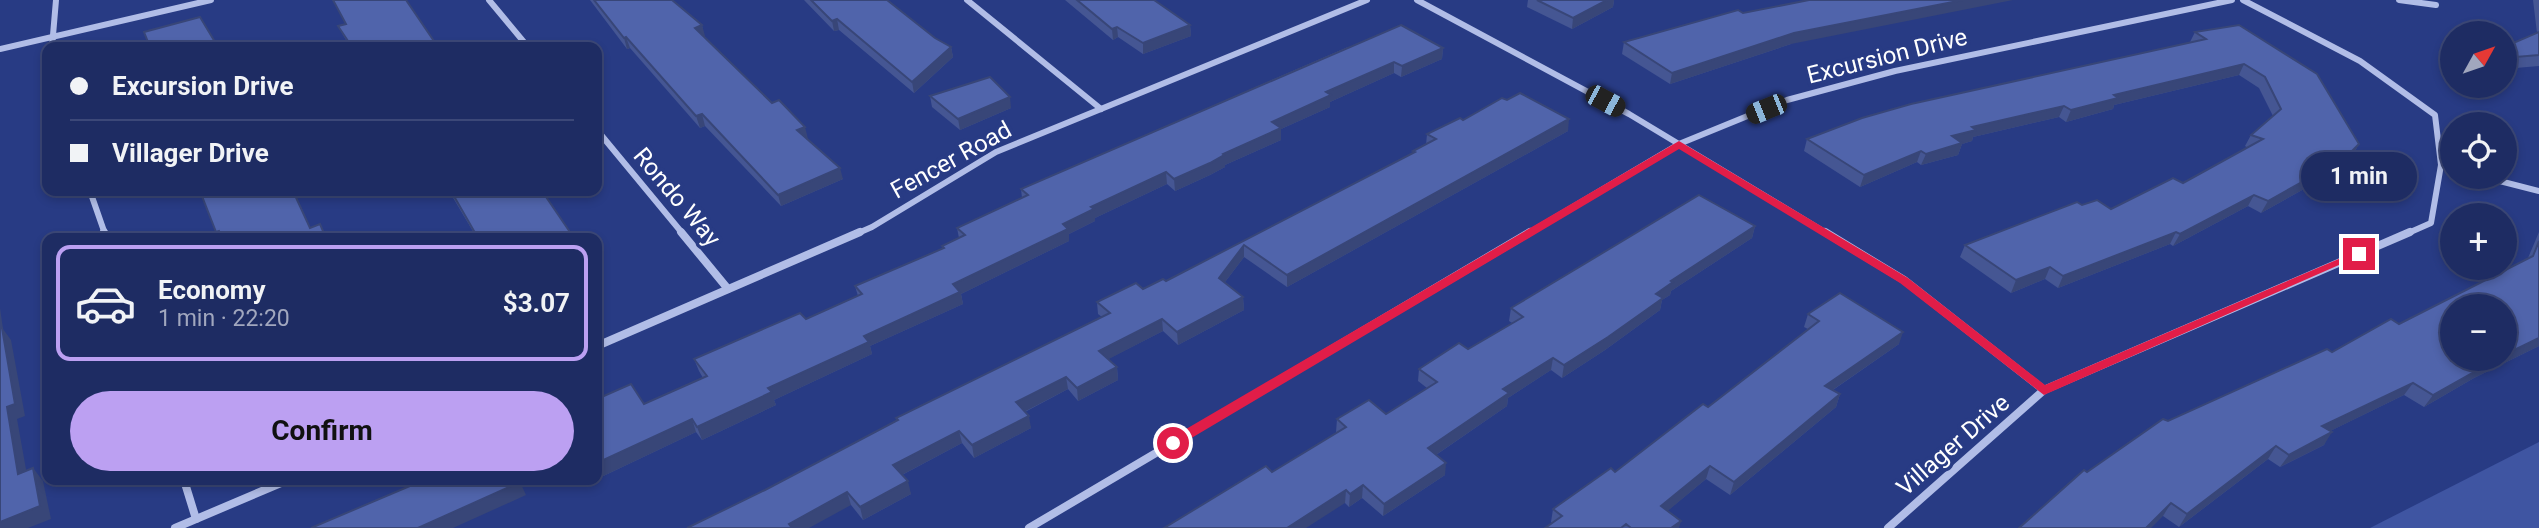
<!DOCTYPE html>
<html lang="en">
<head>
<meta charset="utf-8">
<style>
	body { margin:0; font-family:Roboto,sans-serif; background:#263469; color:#f1f3f6; height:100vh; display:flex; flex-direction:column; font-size:26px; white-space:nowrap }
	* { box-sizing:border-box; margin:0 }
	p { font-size:23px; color:#a1a7be }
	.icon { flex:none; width:38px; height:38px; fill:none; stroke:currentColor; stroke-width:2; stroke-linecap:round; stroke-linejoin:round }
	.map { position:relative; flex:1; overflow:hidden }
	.sheet { position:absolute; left:42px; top:233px; width:560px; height:252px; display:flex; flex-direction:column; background:#1e2c63; border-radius:14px; box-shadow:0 4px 10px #0003,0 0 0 2px #3c4878 }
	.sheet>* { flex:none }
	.top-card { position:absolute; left:42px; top:42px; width:560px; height:154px; border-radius:14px; box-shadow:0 4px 10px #0003,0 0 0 2px #3c4878; display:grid; align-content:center; height:154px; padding:0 28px; background:#1e2c63 }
	.needle { width:46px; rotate:50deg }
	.controls { position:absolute; left:2440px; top:21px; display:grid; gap:14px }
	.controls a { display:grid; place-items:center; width:77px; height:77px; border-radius:50%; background:#1e2c63; box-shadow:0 4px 10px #0003,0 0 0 2px #3c4878; font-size:35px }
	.end { position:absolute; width:32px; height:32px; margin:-16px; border:9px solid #e11d48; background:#fff; box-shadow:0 0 0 4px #fff }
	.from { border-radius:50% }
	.bubble { position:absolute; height:49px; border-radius:24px; background:#1e2c63; box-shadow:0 4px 10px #0003,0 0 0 2px #3c4878; font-size:23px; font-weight:700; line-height:49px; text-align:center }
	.car { position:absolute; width:21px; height:42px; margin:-21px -10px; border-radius:9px; box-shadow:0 0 5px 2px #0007; background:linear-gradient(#222 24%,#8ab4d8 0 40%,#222 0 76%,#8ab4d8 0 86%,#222 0) }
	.top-card b { display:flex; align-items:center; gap:24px; height:66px; font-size:26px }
	.top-card b+b { border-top:2px solid #3c4878 }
	.top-card i { width:18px; height:18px; background:#f1f3f6 }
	ul { padding:12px 0 0; list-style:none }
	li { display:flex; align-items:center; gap:21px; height:116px; margin:0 14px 10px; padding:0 14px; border:4px solid transparent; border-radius:14px }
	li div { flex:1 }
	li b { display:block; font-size:26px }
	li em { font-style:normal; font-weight:700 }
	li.current { border-color:#bca0f2 }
	li>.icon { width:63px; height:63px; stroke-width:1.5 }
	.button { display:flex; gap:14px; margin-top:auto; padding:14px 28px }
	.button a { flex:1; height:80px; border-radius:42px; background:#bca0f2; color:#111; font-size:28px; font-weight:700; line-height:80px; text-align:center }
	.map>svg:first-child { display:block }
	.green { fill:#3f55a2 }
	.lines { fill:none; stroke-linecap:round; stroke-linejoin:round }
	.street-far1 { stroke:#b1bde7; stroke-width:6 }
	.street { stroke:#b1bde7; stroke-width:8 }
	.wall { fill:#455693 }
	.shaded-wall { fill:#384678 }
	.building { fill:#5064ab; stroke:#384678; stroke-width:2 }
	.route { fill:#e11d48 }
	.labels { text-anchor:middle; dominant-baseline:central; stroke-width:7; stroke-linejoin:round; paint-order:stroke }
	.street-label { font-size:24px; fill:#fff; stroke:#283b84 }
</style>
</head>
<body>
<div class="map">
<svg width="2539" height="528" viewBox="0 0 2539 528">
	<rect width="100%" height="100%" fill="#283b84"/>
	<polygon class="green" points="2539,442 2539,528 2370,528"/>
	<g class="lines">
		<g class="street-far1">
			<polyline points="489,0 528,47"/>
			<polyline points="967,0 1101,109"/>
			<polyline points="1417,0 1629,114 1828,234"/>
			<polyline points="2243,0 2360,61 2435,115 2441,165 2431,223 2406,234"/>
			<polyline points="2399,0 2436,5"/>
			<polyline points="52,47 56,0"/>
			<polyline points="0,49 211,0"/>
			<polyline points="597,130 683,234"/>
			<polyline points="2441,165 2452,168"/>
			<polyline points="2484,177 2539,191"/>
			<polyline points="90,191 105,234"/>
			<polyline points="856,234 872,227 996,152 1367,0"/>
			<polyline points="1527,234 1679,144 1787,100 1895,71 2232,0"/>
		</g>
		<g class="street">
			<polyline points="104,232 106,238"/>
			<polyline points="681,232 728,289"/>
			<polyline points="1825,232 1904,280 2044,390"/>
			<polyline points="597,346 860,232"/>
			<polyline points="184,480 196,519"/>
			<polyline points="175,528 288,480"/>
			<polyline points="1029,528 1530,232"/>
			<polyline points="1888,528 2044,390 2410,232"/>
		</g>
	</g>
	<g class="wall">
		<polygon points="590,0 672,0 702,25 704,36 808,139 807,139 843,179 781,206 705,126 700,128 630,48 627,49"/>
		<polygon points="804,0 887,0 935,38 951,47 953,57 914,93 839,30 834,31"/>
		<polygon points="1065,0 1154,0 1190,25 1191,36 1143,54 1118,37 1113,40"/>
		<polygon points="1528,0 1614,0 1613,7 1572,29 1527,7"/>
		<polygon points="2533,0 2539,0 2539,66 2504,69 2504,47 2537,33"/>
		<polygon points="2239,25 2359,144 2352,156 2332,176 2329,175 2261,213 2248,206 2173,246 2170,244 2058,288 2045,279 2011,293 1960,257 1965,245 2082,205 2111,209 2183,183 2248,148 2245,146 2251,135 2273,116 2259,88 2239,75 2114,105 2113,109 2066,122 2059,117 1973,137 1972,141 1962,144 1958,155 1921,165 1917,162 1860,187 1804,151 1807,139 2190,42 2195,32"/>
		<polygon points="338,26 438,47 350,47"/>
		<polygon points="1624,42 1791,44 1670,84 1622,54"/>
		<polygon points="1348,47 1443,48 1442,59 1401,77 1394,73 1330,102 1330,107 1281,129 1281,140 1225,165 1225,167 1210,175 1175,191 1167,184 1095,218 1095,221 1069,234 1069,241 961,294 963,304 870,346 872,354 774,400 776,405 702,440 696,432 597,479 597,399 644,404 703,378 699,371 694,359 806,319 858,296 855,286 943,248 942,246 959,238 957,228 1022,198 1021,189"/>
		<polygon points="930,96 1011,108 960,130 932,107"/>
		<polygon points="1463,120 1568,131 1287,287 1244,257 1225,282 1243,297 1244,310 1178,345 1163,331 1108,359 1117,367 1118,380 1078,401 1068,389 1025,412 1031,428 974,458 962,443 902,475 911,494 863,520 851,505 765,490 897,421 896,418 1102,317 1098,314 1097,302 1166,281 1413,154 1413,151 1426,145 1427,134"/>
		<polygon points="449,191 542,191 574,238 477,238"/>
		<polygon points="1755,226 1752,238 1671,291 1670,295 1662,300 1660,310 1605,350 1562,378 1551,370 1508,398 1507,406 1436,455 1445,475 1383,516 1362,498 1349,507 1345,503 1272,472 1337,433 1336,432 1337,419 1386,414 1427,388 1418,381 1419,369 1468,349 1512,323 1509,321 1511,308"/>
		<polygon points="2539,232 2539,346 2474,378 2424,407 2404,395 2330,431 2324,445 2280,467 2268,459 2179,527 2163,516 2087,472 2168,421 2399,324 2528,258"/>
		<polygon points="1808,314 1899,344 1833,390 1840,394 1836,407 1730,495 1706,479 1667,511 1679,528 1545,528 1552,523 1551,522 1553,509 1615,472 1708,407 1808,329 1804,327"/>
	</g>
	<g class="shaded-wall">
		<polygon points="1607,0 1614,0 1613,7 1572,29 1573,18"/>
		<polygon points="1963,0 2013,0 1791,44 1670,84 1672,73 1794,33"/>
		<polygon points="837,19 839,30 834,31 832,21"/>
		<polygon points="702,25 705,36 699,38 695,28"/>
		<polygon points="1190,25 1191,36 1143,54 1143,43"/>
		<polygon points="1117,27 1118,37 1113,40 1112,29"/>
		<polygon points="626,37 630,48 627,49 624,38"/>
		<polygon points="951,47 953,57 914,93 912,82"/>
		<polygon points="1443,48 1442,59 1401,77 1402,66"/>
		<polygon points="1394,62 1394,73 1330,102 1330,107 1281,129 1281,140 1225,165 1225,167 1210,175 1175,191 1174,179 1223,154 1272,122 1326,92"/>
		<polygon points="2244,64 2239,75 2114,105 2113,109 2066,122 2071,110 2114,95"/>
		<polygon points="1010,97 1011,108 960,130 958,119"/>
		<polygon points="2064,106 2059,117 1973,137 1972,141 1962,144 1958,155 1921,165 1926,154 1952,136 1972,127"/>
		<polygon points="702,114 705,126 700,128 696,116"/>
		<polygon points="1569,119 1568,131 1287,287 1287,275"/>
		<polygon points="805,127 808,139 800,142 797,130"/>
		<polygon points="2359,144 2352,156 2332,176 2339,164"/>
		<polygon points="1921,151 1917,162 1860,187 1864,175"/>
		<polygon points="2336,163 2329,175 2261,213 2268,201"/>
		<polygon points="840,168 843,179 781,206 778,195"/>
		<polygon points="1166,172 1167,184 1095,218 1095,221 1069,234 1069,241 961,294 963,304 870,346 872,354 774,400 776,405 702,440 697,427 864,336 953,284 1063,224 1091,207"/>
		<polygon points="293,191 294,191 315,238 310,228"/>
		<polygon points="2254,195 2248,206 2173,246 2180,234"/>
		<polygon points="1755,226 1752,238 1671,291 1670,295 1662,300 1660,310 1605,350 1562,378 1564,365 1671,281"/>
		<polygon points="2176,232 2170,244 2058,288 2063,276"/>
		<polygon points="1244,245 1244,257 1219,290 1219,278"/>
		<polygon points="2050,267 2045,279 2011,293 2016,280"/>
		<polygon points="597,273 600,282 597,284"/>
		<polygon points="1243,297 1244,310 1178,345 1177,332"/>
		<polygon points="0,308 3,329 11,340 25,416 17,419 29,486 18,474 7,407 0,335"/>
		<polygon points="1162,319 1163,331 1101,363 1099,351"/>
		<polygon points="1903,332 1899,344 1821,398 1825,386"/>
		<polygon points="2539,338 2539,346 2474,378 2424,407 2433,395 2483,366 2497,359 2504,359 2504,355"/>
		<polygon points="1553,358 1551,370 1508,398 1507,406 1427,461 1428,448 1503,389"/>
		<polygon points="1117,367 1118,380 1078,401 1077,388"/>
		<polygon points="1066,377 1068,389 1018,415 1016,402"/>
		<polygon points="2413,383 2404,395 2314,439 2322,426"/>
		<polygon points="1840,394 1836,407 1730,495 1734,482"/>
		<polygon points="1029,416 1031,428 974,458 972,445"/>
		<polygon points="692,419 696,432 597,479 597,463"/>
		<polygon points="959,431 962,443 896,478 893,465"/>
		<polygon points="2332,432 2324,445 2280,467 2289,455"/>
		<polygon points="2276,446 2268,459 2179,527 2187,514"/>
		<polygon points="1446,463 1445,475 1383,516 1384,504"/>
		<polygon points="1710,466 1706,479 1658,519 1661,506"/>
		<polygon points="33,468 43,481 51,519 28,528 0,528 0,522"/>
		<polygon points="908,481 911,494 863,520 860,507"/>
		<polygon points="520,482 526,495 453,528 418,528"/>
		<polygon points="1363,485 1362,498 1349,507 1350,494"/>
		<polygon points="1346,490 1345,503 1306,528 1287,528"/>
		<polygon points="847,492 851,505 809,528 791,528 789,524"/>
		<polygon points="2171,503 2163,516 2151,528 2146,528"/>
		<polygon points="1681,521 1679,528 1671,528"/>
	</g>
	<g class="building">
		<polygon points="333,0 406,0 438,47 352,47 338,26 346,24"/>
		<polygon points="594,0 672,0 702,25 695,28 772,103 779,100 805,127 797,130 840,168 778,195 702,114 696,116 626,37 624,38"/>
		<polygon points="811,0 887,0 935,38 951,47 912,82 837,19 832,21"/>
		<polygon points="1077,0 1154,0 1190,25 1143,43 1117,27 1112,29"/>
		<polygon points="1537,0 1607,0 1573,18"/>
		<polygon points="1809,0 1963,0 1794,33 1672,73 1624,42 1738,10 1743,13"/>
		<polygon points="200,17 218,47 150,47 144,32"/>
		<polygon points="1401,25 1443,48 1402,66 1394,62 1326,92 1331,95 1272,122 1281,128 1223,154 1224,155 1210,163 1174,179 1166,172 1091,207 1094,209 1063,224 1068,229 953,284 960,292 864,336 869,342 768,388 772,392 697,427 692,419 597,463 597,399 631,384 644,404 707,376 694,359 800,313 806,319 862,294 855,286 944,248 942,246 965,235 957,228 1028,195 1021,189"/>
		<polygon points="2239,25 2317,74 2359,144 2339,164 2336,163 2268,201 2254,195 2180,234 2176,232 2063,276 2050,267 2016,280 1965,245 2077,202 2082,205 2097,200 2111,209 2173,178 2183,183 2263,139 2251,135 2281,109 2265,77 2244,64 2114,95 2118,98 2071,110 2064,106 1972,127 1976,130 1952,136 1962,143 1926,154 1921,151 1864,175 1807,139 1862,118 1911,104 2206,39 2195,32"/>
		<polygon points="2539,32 2539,55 2504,58 2504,47"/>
		<polygon points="990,77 1010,97 958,119 930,96"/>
		<polygon points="1520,93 1569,119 1287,275 1244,245 1219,278 1243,297 1177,332 1162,319 1099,351 1117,367 1077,388 1066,377 1016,402 1029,416 972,445 959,431 893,465 908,481 860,507 847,492 789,524 792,528 687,528 765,490 898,420 896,418 1110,313 1097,302 1136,283 1143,289 1163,279 1166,281 1415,152 1413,151 1436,139 1427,134 1460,118 1463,120 1502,98 1507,100"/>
		<polygon points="200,191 293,191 310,228 320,224 326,238 222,238 219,231 216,232"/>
		<polygon points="451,191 542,191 574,238 478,238"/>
		<polygon points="1699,195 1755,226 1671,281 1673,282 1656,294 1663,298 1608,337 1564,365 1553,358 1503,389 1509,393 1428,448 1446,463 1384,504 1363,485 1350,494 1346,490 1287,528 1164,528 1266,466 1272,472 1346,427 1337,419 1369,400 1386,414 1437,382 1419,369 1459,343 1468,349 1523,317 1511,308"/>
		<polygon points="2539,241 2539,338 2504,355 2504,306 2452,306 2452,359 2497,359 2433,395 2413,383 2322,426 2332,432 2289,455 2276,446 2187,514 2171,503 2146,528 2019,528 2084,470 2087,472 2163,419 2168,421 2327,349 2332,352 2391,319 2399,324 2533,256"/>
		<polygon points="1840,293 1903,332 1825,386 1840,394 1734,482 1710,466 1661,506 1681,521 1671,528 1631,528 1626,524 1621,528 1545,528 1562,516 1553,509 1611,468 1615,472 1703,404 1708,407 1819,321 1808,314"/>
		<polygon points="0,328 2,328 15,404 7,407 18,474 33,468 40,506 0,522"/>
		<polygon points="424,480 518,480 520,482 418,528 311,528"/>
	</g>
	<polygon class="route" points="1679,141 1908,278 2045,385 2355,252 2364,254 2044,395 1900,283 1679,149 1178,446 1169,446 1169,439"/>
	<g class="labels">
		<g class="street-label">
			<text transform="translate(1887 56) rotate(-14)">Excursion Drive</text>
			<text transform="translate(951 160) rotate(-29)">Fencer Road</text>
			<text transform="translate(677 197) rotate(50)">Rondo Way</text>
			<text transform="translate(1953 445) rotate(-41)">Villager Drive</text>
		</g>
	</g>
</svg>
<div class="controls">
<a><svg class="needle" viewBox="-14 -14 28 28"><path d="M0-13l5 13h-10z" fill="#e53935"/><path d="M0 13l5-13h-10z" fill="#a1a7be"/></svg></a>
<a><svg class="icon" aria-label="locate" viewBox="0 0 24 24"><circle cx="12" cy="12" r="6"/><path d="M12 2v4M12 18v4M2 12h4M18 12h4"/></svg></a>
<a>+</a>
<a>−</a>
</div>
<i class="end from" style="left:1173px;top:443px"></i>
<i class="end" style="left:2359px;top:254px"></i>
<div class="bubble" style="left:2301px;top:152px;width:116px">1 min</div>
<i class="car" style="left:1605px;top:101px;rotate:118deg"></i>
<i class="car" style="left:1766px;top:109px;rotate:248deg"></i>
<div class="top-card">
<b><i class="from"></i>Excursion Drive</b>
<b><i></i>Villager Drive</b>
</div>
<section class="sheet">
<ul>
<li class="current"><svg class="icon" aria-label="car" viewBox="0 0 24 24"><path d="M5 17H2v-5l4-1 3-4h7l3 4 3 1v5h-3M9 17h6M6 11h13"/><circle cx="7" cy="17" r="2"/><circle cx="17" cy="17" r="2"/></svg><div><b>Economy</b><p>1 min · 22:20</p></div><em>$3.07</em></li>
</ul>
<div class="button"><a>Confirm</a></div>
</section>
</div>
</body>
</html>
